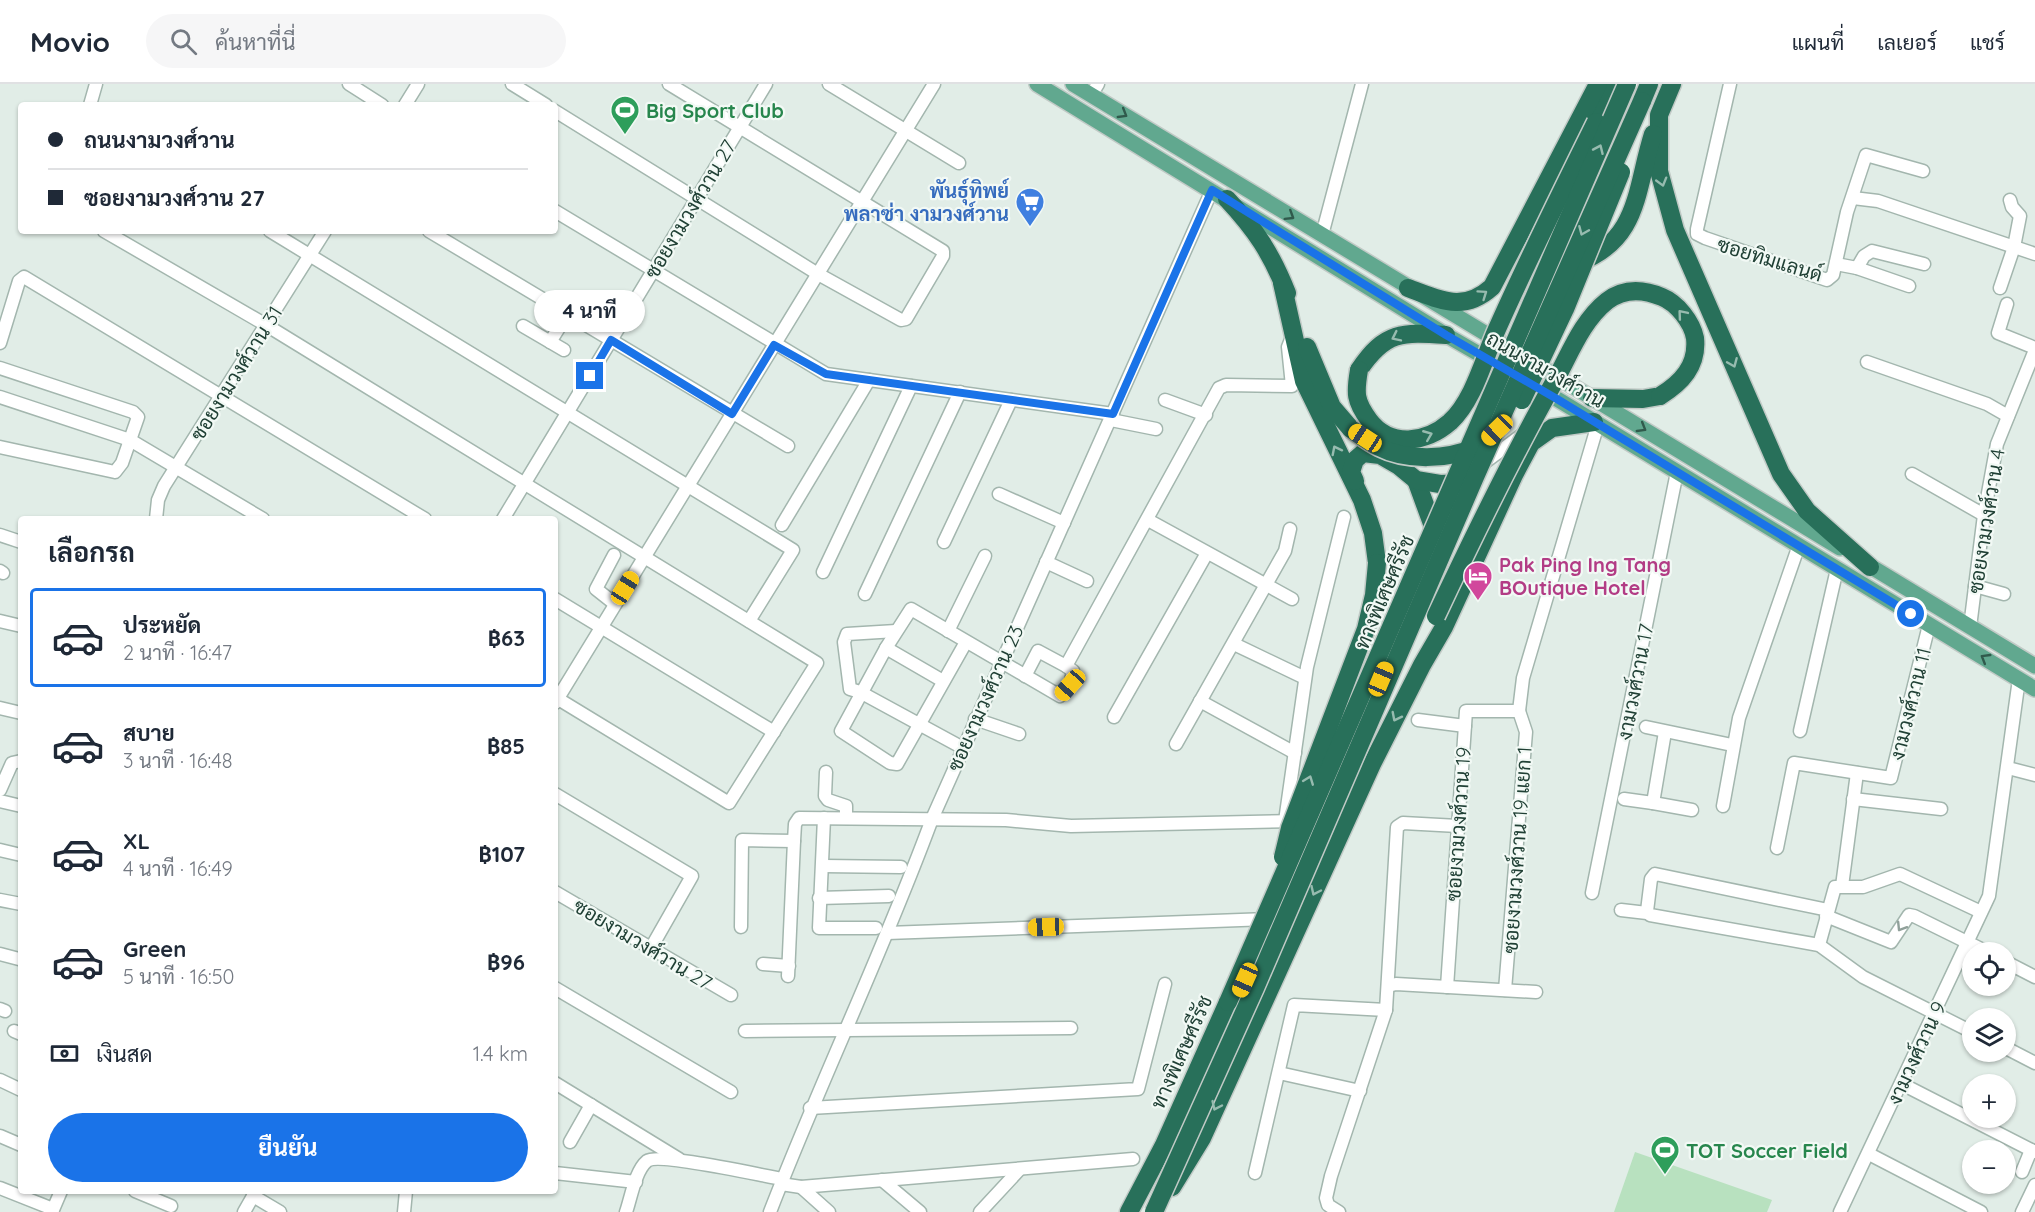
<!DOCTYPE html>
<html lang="th">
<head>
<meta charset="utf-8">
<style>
	body { margin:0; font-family:Quicksand,Sarabun,sans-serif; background:#f6f6f7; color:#1f2937; height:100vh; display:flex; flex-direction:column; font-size:22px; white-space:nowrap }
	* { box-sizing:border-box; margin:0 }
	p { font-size:20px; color:#747a83 }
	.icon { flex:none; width:33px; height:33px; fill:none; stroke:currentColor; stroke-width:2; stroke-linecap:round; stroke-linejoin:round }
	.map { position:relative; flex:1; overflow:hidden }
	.panel { position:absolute; left:18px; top:432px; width:540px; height:678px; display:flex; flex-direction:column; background:#fff; border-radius:6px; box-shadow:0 2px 4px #0004 }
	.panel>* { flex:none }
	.guide { position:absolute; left:18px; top:18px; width:540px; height:132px; border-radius:6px; box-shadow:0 2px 4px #0004; display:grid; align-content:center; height:132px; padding:0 30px; background:#fff }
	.controls { position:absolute; left:1962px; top:858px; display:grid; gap:12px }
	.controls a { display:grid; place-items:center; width:54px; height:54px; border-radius:50%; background:#fff; box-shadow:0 2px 4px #0004; font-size:30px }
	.end { position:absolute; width:27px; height:27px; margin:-14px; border:8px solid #1a73e8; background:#fff; box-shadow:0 0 0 3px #fff }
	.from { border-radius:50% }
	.bubble { position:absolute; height:42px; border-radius:21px; background:#fff; box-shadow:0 2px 4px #0004; font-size:20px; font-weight:700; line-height:42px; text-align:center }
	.car { position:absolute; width:18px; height:36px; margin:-18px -9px; border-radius:8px; box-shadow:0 0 4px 2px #0007; background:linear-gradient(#f5c518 24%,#345 0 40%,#f5c518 0 76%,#345 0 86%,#f5c518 0) }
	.guide b { display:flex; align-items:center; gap:21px; height:57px; font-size:22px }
	.guide b+b { border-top:2px solid #e0e1e3 }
	.guide i { width:15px; height:15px; background:#1f2937 }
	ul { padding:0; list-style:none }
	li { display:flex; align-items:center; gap:18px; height:99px; margin:0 12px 9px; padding:0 18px; border:3px solid transparent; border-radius:6px }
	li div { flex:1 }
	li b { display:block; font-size:22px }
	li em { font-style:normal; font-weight:700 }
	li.on { border-color:#1a73e8 }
	li>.icon { width:54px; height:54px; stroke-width:1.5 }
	h2 { padding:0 30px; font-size:27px; line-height:72px }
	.pay { display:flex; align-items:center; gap:15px; height:66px; padding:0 30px; font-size:22px }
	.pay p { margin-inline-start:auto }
	.button { display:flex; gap:12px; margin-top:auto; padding:12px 30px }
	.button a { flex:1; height:69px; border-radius:36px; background:#1a73e8; color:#fff; font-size:24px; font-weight:700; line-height:69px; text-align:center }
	header { display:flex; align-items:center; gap:36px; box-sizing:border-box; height:84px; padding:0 30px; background:#fff; border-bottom:2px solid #e0e1e3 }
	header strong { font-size:28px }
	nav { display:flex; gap:33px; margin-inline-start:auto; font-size:21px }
	.search { width:420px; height:54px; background:#f6f6f7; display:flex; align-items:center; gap:15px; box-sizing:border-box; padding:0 21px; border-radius:33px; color:#747a83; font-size:22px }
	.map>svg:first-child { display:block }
	.garden { fill:#b8e1bf }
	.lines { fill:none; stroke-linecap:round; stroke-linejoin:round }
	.minor-casing { stroke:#a3b6ae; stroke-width:15 }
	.major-casing { stroke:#c1cac6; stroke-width:18 }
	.highway-casing { stroke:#c1cac6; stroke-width:21 }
	.minor { stroke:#fff; stroke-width:12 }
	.major { stroke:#61a88f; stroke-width:15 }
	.highway { stroke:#28705a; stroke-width:18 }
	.highway-bridge-casing { stroke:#c1cac6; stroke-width:21; stroke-linecap:butt }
	.highway-bridge { stroke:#28705a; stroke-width:18 }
	.oneway { stroke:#305a4c }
	.oneway2 { stroke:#97bbaf }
	.oneway3 { stroke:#90a09a }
	.route { stroke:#1a73e8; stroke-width:8 }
	.labels { text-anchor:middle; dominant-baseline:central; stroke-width:4.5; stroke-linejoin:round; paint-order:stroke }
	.leisure-label { font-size:20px; font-weight:bold; fill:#27864d; stroke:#f2f9f5; text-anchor:start }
	.shop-label { font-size:20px; font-weight:bold; fill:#366cbe; stroke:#f2f9f5; text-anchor:end }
	.street-label { font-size:20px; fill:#204035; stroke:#f2f9f5 }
	.hotel-label { font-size:20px; font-weight:bold; fill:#b23c85; stroke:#f2f9f5; text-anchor:start }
</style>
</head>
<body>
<header>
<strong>Movio</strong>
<div class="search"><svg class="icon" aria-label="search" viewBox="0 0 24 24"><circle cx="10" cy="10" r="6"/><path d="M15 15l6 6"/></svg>ค้นหาที่นี่</div>
<nav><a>แผนที่</a><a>เลเยอร์</a><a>แชร์</a></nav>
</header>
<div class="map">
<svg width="2035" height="1128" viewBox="0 0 2035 1128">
	<rect width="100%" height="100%" fill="#e1ede7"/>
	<polygon class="garden" points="1635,1068 1772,1116 1767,1128 1614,1128"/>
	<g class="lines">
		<g class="minor-casing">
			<g id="minor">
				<polyline points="349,0 382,21"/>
				<polyline points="512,0 546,21"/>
				<polyline points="829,0 959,79"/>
				<polyline points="1730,0 1697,145 1697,150 1705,154 1827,196 1833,191 1847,128 1866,71 1923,87"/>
				<polyline points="1091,11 1098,0"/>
				<polyline points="90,21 96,0"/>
				<polyline points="405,21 418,0"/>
				<polyline points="555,27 818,190 901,236 906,235 943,172 943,167 669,0"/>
				<polyline points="1853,114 1878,117 2035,170"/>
				<polyline points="555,127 826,290 1113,330"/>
				<polyline points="104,147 266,241 817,579 729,719 555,613"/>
				<polyline points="270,147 793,466 749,537"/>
				<polyline points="429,147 788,362"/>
				<polyline points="1322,151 1362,0"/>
				<polyline points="1836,180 1857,184 1864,172 1872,167 1924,180"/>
				<polyline points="1857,184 1909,202"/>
				<polyline points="2000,204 2014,163 2020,132 2012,123 2010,116"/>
				<polyline points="2007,220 1998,249 2035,264"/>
				<polyline points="523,242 564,266"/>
				<polyline points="550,258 567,231"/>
				<polyline points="0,259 19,197 24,193 425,435"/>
				<polyline points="1867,278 1987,320 2008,332"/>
				<polyline points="0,284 133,328 138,333 122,379 115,388 0,363"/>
				<polyline points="0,313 130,356 263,435"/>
				<polyline points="1165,316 1206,331"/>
				<polyline points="1111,336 1156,345"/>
				<polyline points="1484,379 1523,350"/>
				<polyline points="1912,390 1984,431"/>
				<polyline points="999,410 1064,439"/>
				<polyline points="156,435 158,416 164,402 325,147"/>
				<polyline points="503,435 766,0"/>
				<polyline points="1148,436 1292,515"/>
				<polyline points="782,441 869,296"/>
				<polyline points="0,451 21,458"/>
				<polyline points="944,458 1011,316"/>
				<polyline points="614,471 596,505 615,520"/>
				<polyline points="1046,478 1087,497"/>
				<polyline points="0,487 3,489"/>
				<polyline points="823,488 911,302"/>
				<polyline points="1975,502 2004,510"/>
				<polyline points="865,510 960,308"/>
				<polyline points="555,515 774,648"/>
				<polyline points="0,537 21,542"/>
				<polyline points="1970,543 1984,431 1997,360 2035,266"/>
				<polyline points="896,547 847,550 844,558 850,605 860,608 963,664"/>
				<polyline points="948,547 985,472"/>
				<polyline points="966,558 897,680 890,679 841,647 886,564 911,525 1060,612 1070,601 1073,587 1066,582 1219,304 1226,301 1292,302 1288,263 1292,253"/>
				<polyline points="1234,560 1305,594"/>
				<polyline points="886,564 943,597"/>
				<polyline points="1025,592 1038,567 1066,582"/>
				<polyline points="1200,617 1295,669"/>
				<polyline points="555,619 934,0"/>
				<polyline points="0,624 21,629"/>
				<polyline points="1114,633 1207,469"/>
				<polyline points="975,635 1019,650"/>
				<polyline points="1418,636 1465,642"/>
				<polyline points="1646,643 1732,661"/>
				<polyline points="1800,647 1837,485"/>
				<polyline points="1176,660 1285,467 1290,445"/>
				<polyline points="2008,684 2035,691"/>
				<polyline points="826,688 825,712 828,716 846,722 846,734"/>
				<polyline points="0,706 12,679 21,677"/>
				<polyline points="555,710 692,792 651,864"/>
				<polyline points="1624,715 1653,719 1665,648"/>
				<polyline points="1853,715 1941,725"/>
				<polyline points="0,717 21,722"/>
				<polyline points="1653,719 1692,726"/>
				<polyline points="1723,722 1739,634 1799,461"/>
				<polyline points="824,734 819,844 876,844"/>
				<polyline points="1285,737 1307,583 1344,433"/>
				<polyline points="1777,764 1794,679 1891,694 1929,541"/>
				<polyline points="0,766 21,771"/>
				<polyline points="824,782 901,783"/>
				<polyline points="1290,797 1315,742"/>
				<polyline points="1842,802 1857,689"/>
				<polyline points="555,808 731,911"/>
				<polyline points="1592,809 1677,388"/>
				<polyline points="819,814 889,812"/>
				<polyline points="0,816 21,820"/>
				<polyline points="1621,826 1647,829"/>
				<polyline points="1828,826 1655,790 1651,795 1647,827 1650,831 1819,861 1863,893 1972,948"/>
				<polyline points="1826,832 1891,858 1909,831 1914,832 1987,868"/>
				<polyline points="741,843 742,756 794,757"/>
				<polyline points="887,849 1268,835"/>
				<polyline points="1819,861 1835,803 1863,803 1900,790 1981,828"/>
				<polyline points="0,870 19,875"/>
				<polyline points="2006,878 2035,893"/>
				<polyline points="763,880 789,882"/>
				<polyline points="788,892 794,757 795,740 799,734 1006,736 1071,742 1298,737"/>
				<polyline points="1388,902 1396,900 1536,908"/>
				<polyline points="1447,903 1466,627 1519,627 1523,594 1598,340"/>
				<polyline points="555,904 731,1008"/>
				<polyline points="1505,906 1526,648 1519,627"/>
				<polyline points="0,925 5,927"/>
				<polyline points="14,947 21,950"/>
				<polyline points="745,947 1071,944"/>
				<polyline points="2006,964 2035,979"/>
				<polyline points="1279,989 1360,1007"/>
				<polyline points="0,996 21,1006"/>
				<polyline points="555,999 679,1075"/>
				<polyline points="1902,1000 2035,1068"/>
				<polyline points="810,1024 1138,1005 1165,900"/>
				<polyline points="0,1052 21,1061"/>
				<polyline points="570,1058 591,1021"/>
				<polyline points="1869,1070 1981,1128"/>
				<polyline points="2022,1088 2031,1066"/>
				<polyline points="555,1089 636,1098"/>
				<polyline points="1255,1089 1294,921 1386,926"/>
				<polyline points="882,1096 920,1128"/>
				<polyline points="781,1100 801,1103 1133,1075"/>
				<polyline points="801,1103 829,1128"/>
				<polyline points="0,1104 53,1125"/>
				<polyline points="135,1107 171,1122"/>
				<polyline points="253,1112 280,1128"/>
				<polyline points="52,1128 61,1107"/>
				<polyline points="244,1128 256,1107"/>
				<polyline points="404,1128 406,1107"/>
				<path d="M626,1128C631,1114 635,1087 647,1077C659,1068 763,1092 783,1095"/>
				<path d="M770,1128C821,996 883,868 932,735L1212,106"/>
				<polyline points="980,1128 1019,1086"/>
				<polyline points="1339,1128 1328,1121 1326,1114 1331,1092 1386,926 1397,743 1403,739 1458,742"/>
				<polyline points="1840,1128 1989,812 2019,595"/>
				<polyline points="2022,1128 2035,1101"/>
			</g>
		</g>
		<g class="major-casing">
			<g id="major">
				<polyline points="1037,0 1446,251 1557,315 2035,605"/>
				<polyline points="1073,0 1840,464"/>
				<polyline points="1860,476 2035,582"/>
			</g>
		</g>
		<g class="highway-casing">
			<g id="highway">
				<polyline points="1672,0 1659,31 1659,87 1675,146 1781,390 1807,427 1870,483"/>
				<polyline points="1642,17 1649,0"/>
				<polyline points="1596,38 1614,0"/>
				<path d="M1227,115C1256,146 1271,169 1287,209"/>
				<path d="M1575,180C1640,157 1635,107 1653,50"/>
				<polyline points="1282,199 1304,297 1362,416 1373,449 1377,479"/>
				<path d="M1408,204C1441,216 1463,229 1492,203L1598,0"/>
				<polyline points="1307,263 1332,323 1351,345"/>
				<path d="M1359,286C1385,247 1402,248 1446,251"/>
				<polyline points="1592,314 1643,315 1660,312"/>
				<polyline points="1416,396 1438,456"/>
				<polyline points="1355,397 1351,388 1355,376 1363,369 1380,371 1399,382 1416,396 1440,400 1467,399"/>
				<polyline points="1172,1103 1202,1054 1372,680 1422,581 1444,543 1514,391 1531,359 1552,344 1594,338"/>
				<polyline points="1129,1128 1164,1061 1228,918"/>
			</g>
		</g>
		<use href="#minor" class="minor"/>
		<use href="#major" class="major"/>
		<use href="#highway" class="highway"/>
		<g class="highway-bridge-casing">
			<g id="highway-bridge">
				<path d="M1359,286C1355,309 1355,317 1369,336C1390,364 1426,359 1450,338C1474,316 1484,274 1497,245C1528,175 1562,107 1596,38"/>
				<polyline points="1522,316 1565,225 1621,88"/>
				<path d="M1351,345C1360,351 1369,358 1379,363C1406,377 1448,376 1476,363"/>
				<path d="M1436,532C1474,451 1513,371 1557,293C1571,267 1583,236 1607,217C1624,204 1643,205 1662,213C1677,219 1692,238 1695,254C1698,282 1681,299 1660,312"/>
				<polyline points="1283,773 1290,744 1366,545 1374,511 1377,479"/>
				<polyline points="1228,918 1627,0"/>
				<polyline points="1154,1128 1255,904 1475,393 1642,17"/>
			</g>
		</g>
		<use href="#highway-bridge" class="highway-bridge"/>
	</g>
	<defs><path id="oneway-chevron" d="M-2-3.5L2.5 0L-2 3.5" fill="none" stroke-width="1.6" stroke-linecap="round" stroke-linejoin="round" transform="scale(1.5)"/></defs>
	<g class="oneway">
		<use href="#oneway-chevron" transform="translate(1123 30) rotate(31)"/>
		<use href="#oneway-chevron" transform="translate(1290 132) rotate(32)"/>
		<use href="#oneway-chevron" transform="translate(1642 344) rotate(31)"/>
		<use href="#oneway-chevron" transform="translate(1985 574) rotate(-149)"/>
	</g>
	<g class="oneway2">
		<use href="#oneway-chevron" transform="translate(1599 65) rotate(-66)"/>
		<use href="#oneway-chevron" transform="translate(1662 98) rotate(74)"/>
		<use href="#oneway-chevron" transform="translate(1583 147) rotate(113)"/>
		<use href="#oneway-chevron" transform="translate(1483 210) rotate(-35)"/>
		<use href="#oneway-chevron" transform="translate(1682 230) rotate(-130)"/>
		<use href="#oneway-chevron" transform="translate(1396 253) rotate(154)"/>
		<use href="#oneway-chevron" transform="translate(1733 279) rotate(67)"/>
		<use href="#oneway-chevron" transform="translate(1428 351) rotate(-22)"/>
		<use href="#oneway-chevron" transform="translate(1336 366) rotate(-117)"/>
		<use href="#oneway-chevron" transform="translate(1396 633) rotate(117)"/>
		<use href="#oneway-chevron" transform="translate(1309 696) rotate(-69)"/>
		<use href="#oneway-chevron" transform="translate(1315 807) rotate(115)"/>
		<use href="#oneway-chevron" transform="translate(1216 1022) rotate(115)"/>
	</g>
	<use class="oneway3" href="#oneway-chevron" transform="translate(1901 843) rotate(122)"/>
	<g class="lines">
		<polyline class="route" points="590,292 611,256 732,330 774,261 826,290 1113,330 1212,106 1446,251 1557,315 1911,530"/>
	</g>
	<defs>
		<g id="stadium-pin" transform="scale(1.5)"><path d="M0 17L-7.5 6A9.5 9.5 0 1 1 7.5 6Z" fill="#2e9e5b" stroke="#f2f9f5"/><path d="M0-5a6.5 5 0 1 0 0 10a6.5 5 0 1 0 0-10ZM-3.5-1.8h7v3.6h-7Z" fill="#fff"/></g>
		<g id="supermarket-pin" transform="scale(1.5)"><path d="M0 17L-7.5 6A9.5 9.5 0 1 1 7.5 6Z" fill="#3f7fe0" stroke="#f2f9f5"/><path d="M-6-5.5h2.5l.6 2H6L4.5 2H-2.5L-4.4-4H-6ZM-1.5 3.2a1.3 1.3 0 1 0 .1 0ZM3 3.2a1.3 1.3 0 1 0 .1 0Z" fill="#fff"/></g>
		<g id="hotel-pin" transform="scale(1.5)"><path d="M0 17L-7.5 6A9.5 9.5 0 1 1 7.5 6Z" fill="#d1479c" stroke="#f2f9f5"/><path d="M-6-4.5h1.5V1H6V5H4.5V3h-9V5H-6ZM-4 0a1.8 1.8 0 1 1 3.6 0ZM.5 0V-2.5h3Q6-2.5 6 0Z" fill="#fff"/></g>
	</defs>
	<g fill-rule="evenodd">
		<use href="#stadium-pin" x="625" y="26"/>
		<use href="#supermarket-pin" x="1030" y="118"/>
		<use href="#hotel-pin" x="1478" y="492"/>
		<use href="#stadium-pin" x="1665" y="1066"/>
	</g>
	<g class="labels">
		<g class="leisure-label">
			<text x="646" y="26">Big Sport Club</text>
			<text x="1686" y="1066">TOT Soccer Field</text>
		</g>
		<g class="shop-label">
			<text x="1009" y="106">พันธุ์ทิพย์<tspan x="1009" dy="23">พลาซ่า งามวงศ์วาน</tspan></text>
		</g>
		<g class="street-label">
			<text transform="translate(690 125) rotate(-59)">ซอยงามวงศ์วาน 27</text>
			<text transform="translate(1770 175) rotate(17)">ซอยทิมแลนด์</text>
			<text transform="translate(1546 285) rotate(30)">ถนนงามวงศ์วาน</text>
			<text transform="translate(236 289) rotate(-58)">ซอยงามวงศ์วาน 31</text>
			<text transform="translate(1986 437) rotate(-81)">ซอยงามวงศ์วาน 4</text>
			<text transform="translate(1384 508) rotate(-67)">ทางพิเศษศรีรัช</text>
			<text transform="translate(1635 598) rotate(-79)">งามวงศ์วาน 17</text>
			<text transform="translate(985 614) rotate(-66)">ซอยงามวงศ์วาน 23</text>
			<text transform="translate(1910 620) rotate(-76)">งามวงศ์วาน 11</text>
			<text transform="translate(1458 740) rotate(-86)">ซอยงามวงศ์วาน 19</text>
			<text transform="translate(1517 766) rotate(-86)">ซอยงามวงศ์วาน 19 แยก 1</text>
			<text transform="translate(643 860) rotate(31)">ซอยงามวงศ์วาน 27</text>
			<text transform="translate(1181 968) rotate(-66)">ทางพิเศษศรีรัช</text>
			<text transform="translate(1916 969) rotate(-65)">งามวงศ์วาน 9</text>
		</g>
		<g class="hotel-label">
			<text x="1499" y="480">Pak Ping Ing Tang<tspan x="1499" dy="23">BOutique Hotel</tspan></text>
		</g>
	</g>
</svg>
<div class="controls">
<a><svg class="icon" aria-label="locate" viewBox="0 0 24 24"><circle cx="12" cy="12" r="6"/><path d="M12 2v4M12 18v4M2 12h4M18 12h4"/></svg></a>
<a><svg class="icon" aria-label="layers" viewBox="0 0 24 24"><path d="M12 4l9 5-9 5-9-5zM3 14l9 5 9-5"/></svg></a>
<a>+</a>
<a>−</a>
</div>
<i class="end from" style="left:1911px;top:530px"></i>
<i class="end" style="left:590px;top:292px"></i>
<div class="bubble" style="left:534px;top:206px;width:111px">4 นาที</div>
<i class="car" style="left:1497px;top:346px;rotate:226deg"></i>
<i class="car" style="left:1365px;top:354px;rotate:303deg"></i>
<i class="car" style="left:625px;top:504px;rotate:32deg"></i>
<i class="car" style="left:1381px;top:595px;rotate:23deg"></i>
<i class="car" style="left:1070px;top:601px;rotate:222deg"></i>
<i class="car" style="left:1046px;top:843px;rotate:268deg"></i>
<i class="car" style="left:1245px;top:896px;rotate:204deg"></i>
<div class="guide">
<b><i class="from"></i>ถนนงามวงศ์วาน</b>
<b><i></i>ซอยงามวงศ์วาน 27</b>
</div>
<section class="panel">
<h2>เลือกรถ</h2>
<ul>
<li class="on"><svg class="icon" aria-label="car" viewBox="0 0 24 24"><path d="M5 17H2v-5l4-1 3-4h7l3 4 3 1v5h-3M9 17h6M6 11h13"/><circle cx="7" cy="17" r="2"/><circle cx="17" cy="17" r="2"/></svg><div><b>ประหยัด</b><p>2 นาที · 16:47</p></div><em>฿63</em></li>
<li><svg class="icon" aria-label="car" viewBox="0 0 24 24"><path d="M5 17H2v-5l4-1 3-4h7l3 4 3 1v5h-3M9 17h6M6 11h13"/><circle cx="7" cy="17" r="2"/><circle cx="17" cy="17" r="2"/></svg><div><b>สบาย</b><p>3 นาที · 16:48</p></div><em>฿85</em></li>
<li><svg class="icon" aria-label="car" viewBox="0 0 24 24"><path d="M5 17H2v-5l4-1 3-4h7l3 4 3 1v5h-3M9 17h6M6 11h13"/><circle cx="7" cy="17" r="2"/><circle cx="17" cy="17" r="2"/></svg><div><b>XL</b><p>4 นาที · 16:49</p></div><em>฿107</em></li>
<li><svg class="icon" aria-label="car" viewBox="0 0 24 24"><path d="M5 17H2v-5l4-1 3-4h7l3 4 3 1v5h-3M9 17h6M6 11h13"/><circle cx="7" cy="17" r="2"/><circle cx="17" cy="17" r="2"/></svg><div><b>Green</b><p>5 นาที · 16:50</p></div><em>฿96</em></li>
</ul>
<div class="pay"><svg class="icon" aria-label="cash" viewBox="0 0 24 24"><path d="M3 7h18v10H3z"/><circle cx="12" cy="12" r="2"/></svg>เงินสด<p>1.4 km</p></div>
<div class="button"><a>ยืนยัน</a></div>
</section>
</div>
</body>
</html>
